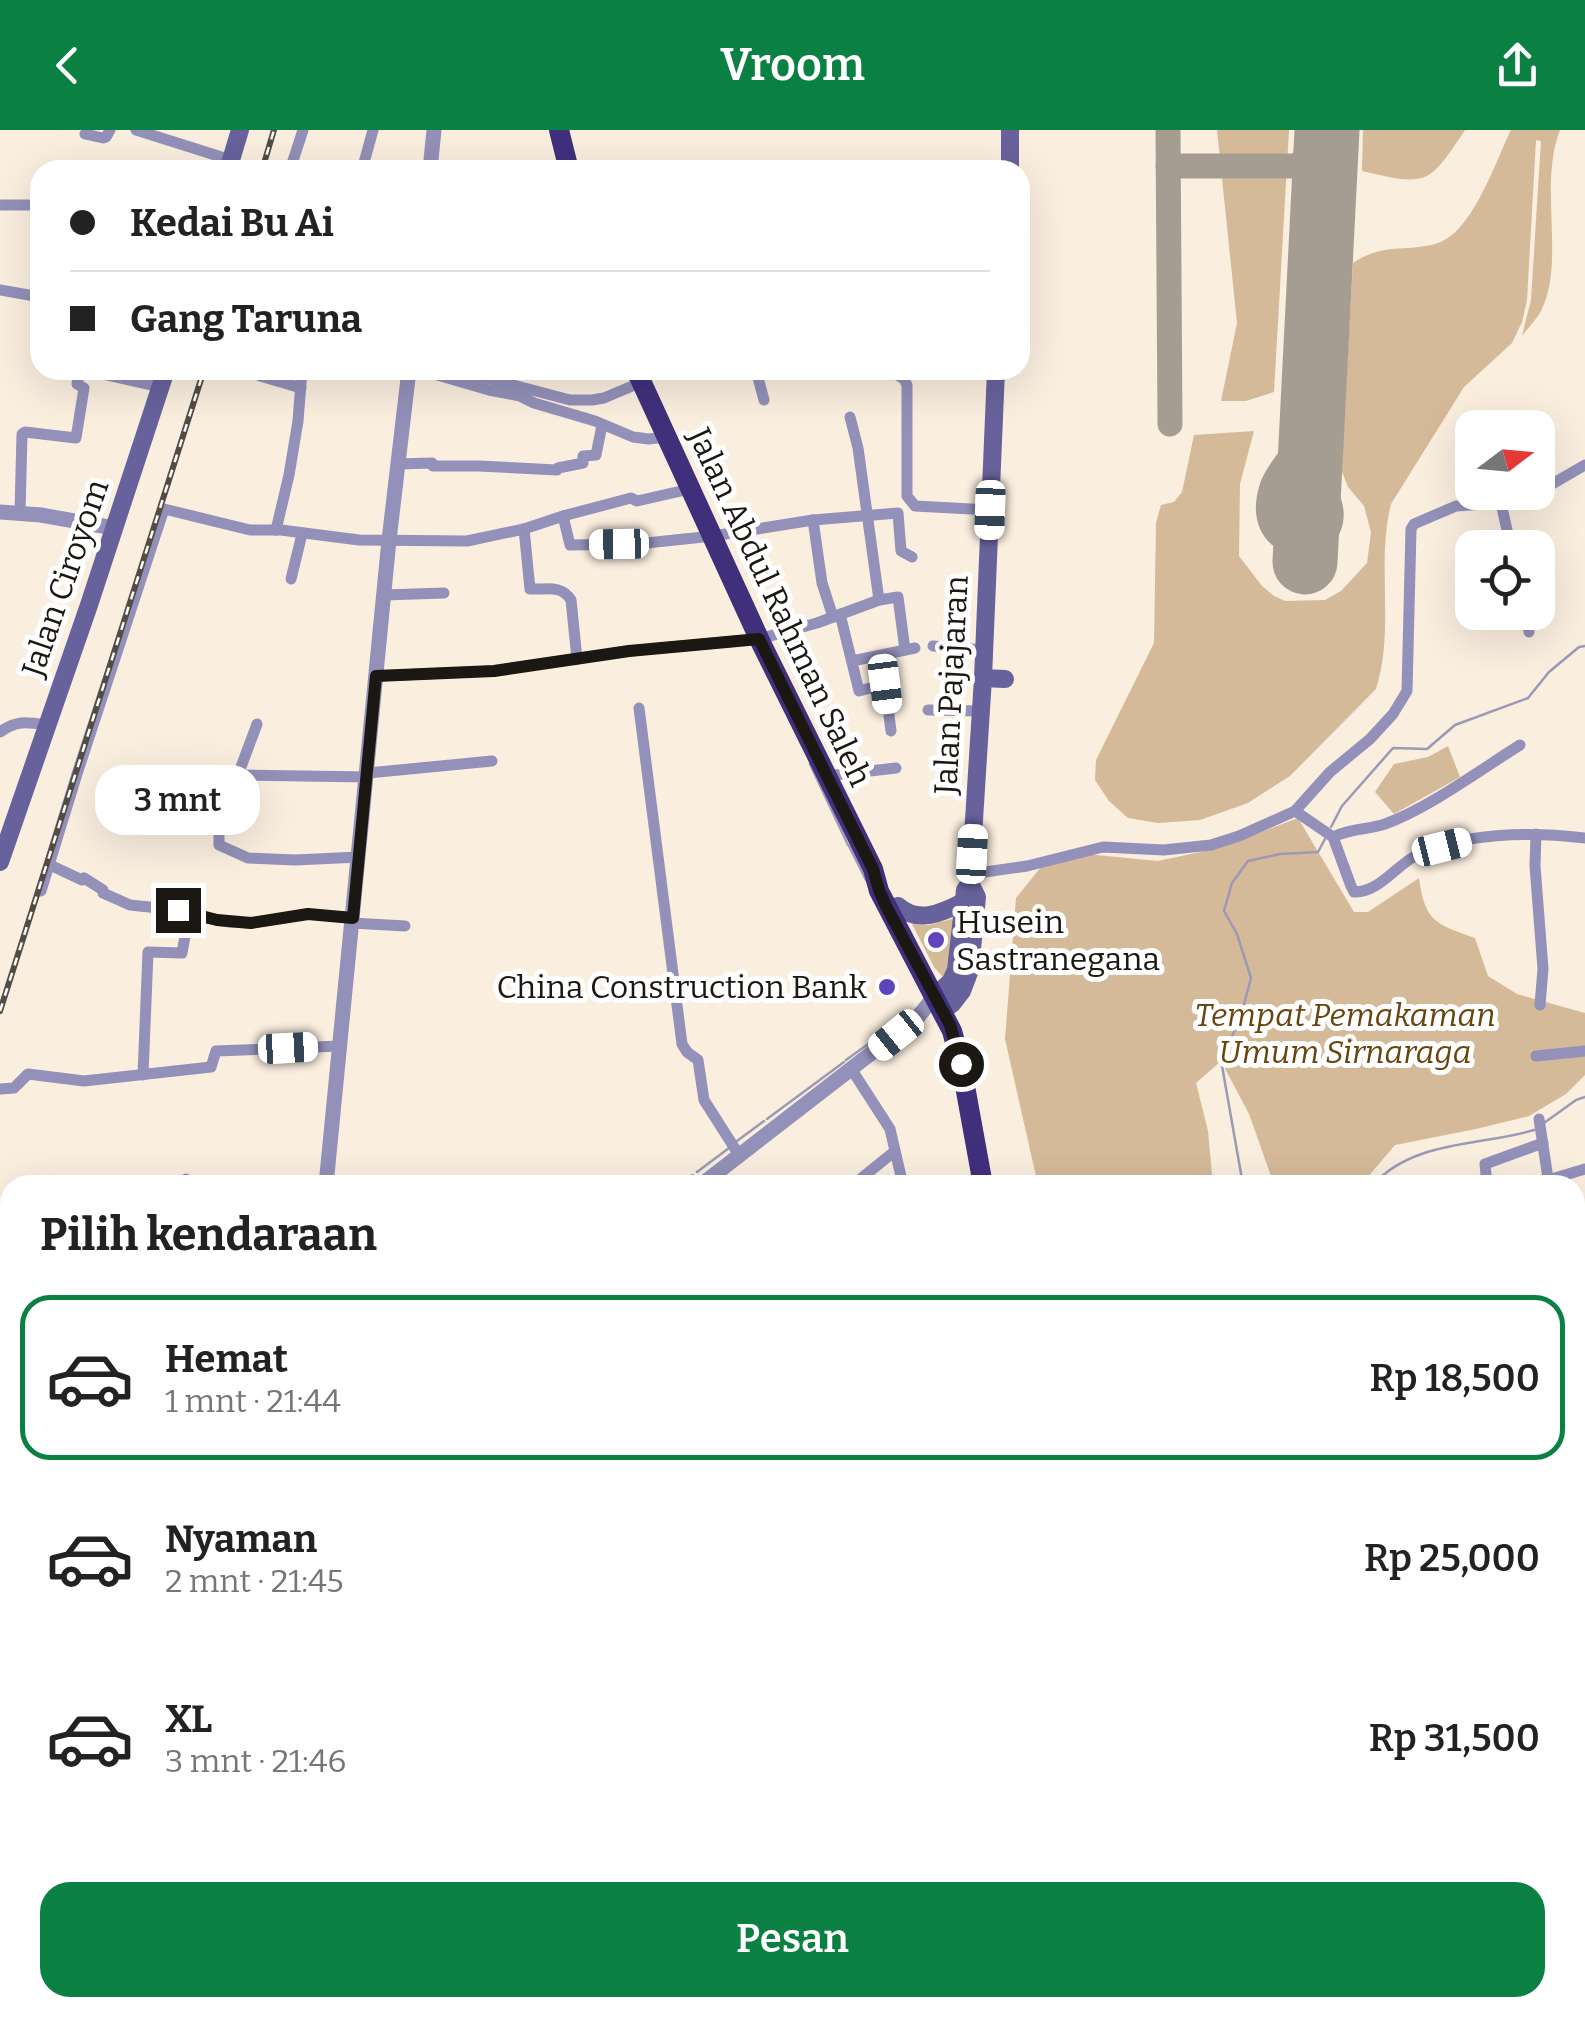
<!DOCTYPE html>
<html lang="id">
<head>
<meta charset="utf-8">
<style>
	body { margin:0; font-family:Bitter,serif; background:#f6f6f6; color:#222; height:100vh; display:flex; flex-direction:column; font-size:38px; white-space:nowrap }
	* { box-sizing:border-box; margin:0 }
	p { font-size:32px; color:#767676 }
	.icon { flex:none; width:55px; height:55px; fill:none; stroke:currentColor; stroke-width:2; stroke-linecap:round; stroke-linejoin:round }
	.map { position:relative; flex:1; overflow:hidden }
	.side { position:absolute; left:0px; top:1045px; width:1585px; height:842px; display:flex; flex-direction:column; background:#fff; border-radius:30px 30px 0 0; box-shadow:0 10px 40px #0002 }
	.side>* { flex:none }
	.top-card { position:absolute; left:30px; top:30px; width:1000px; height:220px; border-radius:30px; box-shadow:0 10px 40px #0002; display:grid; align-content:center; height:220px; padding:0 40px; background:#fff }
	.needle { width:65px; rotate:74deg }
	.fabs { position:absolute; left:1455px; top:280px; display:grid; gap:20px }
	.fabs a { display:grid; place-items:center; width:100px; height:100px; border-radius:20px; background:#fff; box-shadow:0 10px 40px #0002; font-size:50px }
	.end { position:absolute; width:45px; height:45px; margin:-22px; border:12px solid #1b1712; background:#fff; box-shadow:0 0 0 5px #fff }
	.from { border-radius:50% }
	.bubble { position:absolute; height:70px; border-radius:30px; background:#fff; box-shadow:0 10px 40px #0002; font-size:32px; font-weight:600; line-height:70px; text-align:center }
	.car { position:absolute; width:30px; height:60px; margin:-30px -15px; border-radius:12px; box-shadow:0 0 8px 2px #0007; background:linear-gradient(#fff 24%,#345 0 40%,#fff 0 76%,#345 0 86%,#fff 0) }
	.top-card b { display:flex; align-items:center; gap:35px; height:95px; font-size:38px }
	.top-card b+b { border-top:2px solid #e0e0e0 }
	.top-card i { width:25px; height:25px; background:#222 }
	ul { padding:0; list-style:none }
	li { display:flex; align-items:center; gap:30px; height:165px; margin:0 20px 15px; padding:0 20px; border:5px solid transparent; border-radius:30px }
	li div { flex:1 }
	li b { display:block; font-size:38px }
	li em { font-style:normal; font-weight:600 }
	li.selected { border-color:#0b8043 }
	li>.icon { width:90px; height:90px; stroke-width:1.5 }
	h2 { padding:0 40px; font-size:45px; line-height:120px }
	.action { display:flex; gap:20px; margin-top:auto; padding:20px 40px }
	.action a { flex:1; height:115px; border-radius:30px; background:#0b8043; color:#fff; font-size:40px; font-weight:600; line-height:115px; text-align:center }
	header { display:flex; justify-content:space-between; align-items:center; height:130px; padding:0 40px; background:#0b8043; color:#fff; font-size:45px; font-weight:600 }
	.map>svg:first-child { display:block }
	.green { fill:#d4ba98 }
	.lines { fill:none; stroke-linecap:round; stroke-linejoin:round }
	.stream { stroke:#9c99b5; stroke-width:2.5 }
	.river { stroke:#d3d1fb; stroke-width:18 }
	.taxiway { stroke:#a69d92; stroke-width:25 }
	.runway { stroke:#a69d92; stroke-width:65 }
	.minor { stroke:#9390b9; stroke-width:11 }
	.tertiary { stroke:#9390b9; stroke-width:15 }
	.secondary { stroke:#68629c; stroke-width:18 }
	.trunk { stroke:#40307c; stroke-width:20 }
	.rail-casing { stroke:#524c44; stroke-width:6 }
	.rail { stroke:#fff; stroke-width:2.5; stroke-dasharray:8; stroke-linecap:butt }
	.route { stroke:#1b1712; stroke-width:12 }
	.poi-dot { fill:#5e44bd; stroke:#fff; stroke-width:4 }
	.labels { text-anchor:middle; dominant-baseline:central; stroke-width:10; stroke-linejoin:round; paint-order:stroke }
	.street-label { font-size:32px; fill:#1b1712; stroke:#fff }
	.poi-label { font-size:32px; fill:#1b1712; stroke:#fff; text-anchor:start }
	.park-label { font-size:32px; font-style:italic; fill:#68450e; stroke:#fff }
</style>
</head>
<body>
<header><svg class="icon" aria-label="back" viewBox="0 0 24 24"><path d="M15 5l-7 7 7 7"/></svg>Vroom<svg class="icon" aria-label="share" viewBox="0 0 24 24"><path d="M12 15V3M7 8l5-5 5 5M5 13v7h14v-7"/></svg></header>
<div class="map">
<svg width="1585" height="1887" viewBox="0 0 1585 1887">
	<rect width="100%" height="100%" fill="#faeedf"/>
	<g class="green">
		<polygon points="1217,0 1289,0 1274,262 1246,271 1221,271 1237,193"/>
		<path d="M1363,0H1465C1428,56 1427,56 1362,41Z"/>
		<path d="M1511,0H1560C1538,56 1566,131 1541,181C1536,190 1528,198 1522,206L1531,170L1541,11L1536,10L1527,170L1522,192L1512,213L1464,257L1391,374C1376,434 1395,499 1376,559L1290,646L1248,673L1200,690L1158,693L1128,688L1109,671L1095,650L1096,630L1154,513L1156,393L1161,375L1174,372L1182,362L1194,305L1254,301L1240,354L1239,426L1262,456L1274,466L1285,471L1325,470L1341,461L1367,433L1371,402L1364,376L1348,357L1341,339L1353,133C1382,113 1404,122 1435,114C1472,105 1495,32 1511,0Z"/>
		<polygon points="1448,616 1460,647 1394,684 1375,662 1394,634 1428,627"/>
		<path d="M1298,688L1354,782H1368L1419,748C1425,792 1436,794 1475,808L1488,846L1517,864L1585,883V945L1566,964L1529,986L1476,999L1395,1015L1361,1055H1281L1271,1046L1249,984L1221,931L1196,953L1208,1001L1213,1055H1038L1005,909L1016,768L1041,737L1086,724L1158,731L1219,718Z"/>
		<polygon points="959,787 954,840 944,848 934,837 912,794 929,795"/>
	</g>
	<g class="lines">
		<g class="stream">
			<polyline points="810,634 817,649"/>
			<polyline points="817,649 848,715"/>
			<polyline points="1331,697 1342,676 1393,618 1427,619 1455,595 1528,568 1549,542 1579,517 1585,516"/>
			<polyline points="849,716 866,750"/>
			<polyline points="846,930 914,881"/>
			<polyline points="767,989 844,932"/>
			<polyline points="1544,993 1576,970 1585,967"/>
			<polyline points="737,1011 764,991"/>
			<polyline points="697,1042 729,1018"/>
			<polyline points="679,1055 693,1045"/>
			<polyline points="1243,1055 1221,930 1240,889 1251,848 1237,804 1224,781 1232,753 1248,731 1280,724 1318,722 1325,709"/>
			<path d="M1373,1055C1413,1010 1481,1016 1534,1000"/>
			<polyline points="1575,1715 1585,1708"/>
			<polyline points="1314,1878 1316,1887"/>
		</g>
		<polyline class="river" points="515,1878 516,1887"/>
		<g class="taxiway">
			<polyline points="1168,0 1170,294"/>
			<polyline points="1168,36 1294,36 1311,29 1327,4"/>
			<polyline points="1294,36 1313,38 1317,43 1324,67"/>
			<path d="M1312,299C1302,313 1277,342 1272,357C1251,423 1328,425 1331,388C1333,371 1321,360 1315,345C1309,329 1313,308 1312,291"/>
		</g>
		<polyline class="runway" points="1305,432 1327,0"/>
		<g class="minor">
			<polyline points="136,0 231,30"/>
			<polyline points="85,4 103,8 106,7 110,0"/>
			<polyline points="290,40 303,0"/>
			<polyline points="362,40 373,0"/>
			<polyline points="0,75 40,75"/>
			<polyline points="0,160 40,167"/>
			<polyline points="84,240 160,257"/>
			<polyline points="254,240 260,246 301,258"/>
			<polyline points="420,240 489,260 520,266 534,273 595,291 633,307 649,309 666,307"/>
			<polyline points="456,240 570,270 592,270 604,268 644,251"/>
			<polyline points="756,240 764,270"/>
			<polyline points="839,240 896,244 904,249 907,255 907,366 915,376 990,380"/>
			<polyline points="398,334 432,333 433,336 479,336 557,340 558,338 583,333 583,326 596,325 602,295"/>
			<polyline points="1501,373 1511,418"/>
			<polyline points="20,383 22,304 25,302 76,308 84,258 77,254 80,240"/>
			<polyline points="563,386 631,368 637,371 690,359"/>
			<polyline points="813,390 822,453 833,487"/>
			<path d="M524,399L530,459C545,460 561,454 571,470L577,529"/>
			<polyline points="276,400 289,345 298,291 302,240"/>
			<polyline points="291,449 302,404"/>
			<polyline points="384,465 444,463"/>
			<polyline points="879,470 898,467 905,520"/>
			<polyline points="1525,482 1529,502"/>
			<polyline points="840,484 859,561 885,554 891,601"/>
			<polyline points="933,516 984,520"/>
			<polyline points="852,531 915,518"/>
			<polyline points="377,546 493,541 629,521 759,509 817,493 879,470 858,318 850,287"/>
			<polyline points="639,578 682,914 687,922 698,930 704,970 739,1025"/>
			<polyline points="928,580 981,581"/>
			<path d="M0,602C16,590 27,592 47,595"/>
			<polyline points="368,643 492,631"/>
			<polyline points="238,645 257,594"/>
			<polyline points="826,646 896,638"/>
			<path d="M1295,681L1333,707L1351,756L1354,762C1380,763 1398,732 1421,723C1471,702 1532,702 1585,708"/>
			<polyline points="1536,704 1535,736 1543,839 1540,875"/>
			<path d="M1333,707C1351,698 1367,700 1385,694C1429,678 1480,640 1520,615"/>
			<polyline points="359,727 295,730 248,728 219,715 219,697 238,645 367,647"/>
			<polyline points="50,735 82,750 84,748 103,760 103,763 130,775 178,780 190,785 229,792 251,793 308,784 353,788"/>
			<polyline points="971,744 1027,736 1103,717 1164,720 1211,715 1239,706 1295,681 1330,642 1370,609 1393,584 1407,561 1411,399 1414,394 1456,376 1514,372 1528,368 1585,335"/>
			<polyline points="41,761 77,644 164,379 250,400 281,400 359,410 467,411 524,399 563,386 570,415 637,414 713,406 813,390 898,383 901,421 912,427"/>
			<polyline points="352,793 405,796"/>
			<polyline points="1536,926 1585,921"/>
			<polyline points="852,940 890,999 903,1055"/>
			<polyline points="143,945 148,822 182,823 189,784"/>
			<polyline points="0,959 14,958 28,944 84,951 211,937 216,921 340,916"/>
			<polyline points="1539,989 1549,1055"/>
			<polyline points="1548,1050 1585,1039"/>
			<polyline points="186,1055 186,1049"/>
			<polyline points="853,1055 895,1021"/>
			<polyline points="1487,1055 1485,1034 1543,1013"/>
			<polyline points="0,1121 10,1121"/>
			<polyline points="1575,1133 1585,1130"/>
			<polyline points="1575,1236 1585,1233"/>
			<polyline points="1575,1292 1585,1314"/>
			<polyline points="1575,1395 1585,1386"/>
			<polyline points="1575,1449 1585,1446"/>
			<polyline points="0,1474 10,1507"/>
			<polyline points="1575,1553 1585,1549"/>
			<polyline points="1575,1609 1585,1605"/>
			<polyline points="1575,1647 1585,1669"/>
			<polyline points="1575,1740 1585,1737"/>
			<polyline points="1575,1771 1585,1766"/>
			<polyline points="1575,1839 1585,1837"/>
			<polyline points="114,1878 118,1887"/>
			<polyline points="588,1878 590,1887"/>
			<polyline points="651,1878 653,1887"/>
			<polyline points="730,1878 748,1887"/>
			<polyline points="817,1878 834,1887"/>
			<polyline points="914,1878 933,1887"/>
			<polyline points="1064,1878 1083,1887"/>
			<polyline points="1545,1878 1545,1887"/>
			<polyline points="1012,1886 1016,1878"/>
			<polyline points="709,1887 714,1878"/>
			<polyline points="761,1887 765,1878"/>
			<polyline points="862,1887 867,1878"/>
			<polyline points="947,1887 952,1878"/>
			<polyline points="1113,1887 1117,1879"/>
			<polyline points="1260,1887 1263,1878"/>
			<polyline points="1403,1887 1452,1878"/>
		</g>
		<g class="tertiary">
			<polyline points="430,40 434,0"/>
			<polyline points="0,382 41,385 114,398"/>
			<polyline points="326,1055 389,410 409,240"/>
			<polyline points="701,1055 918,887 934,867"/>
			<polyline points="0,1355 10,1354"/>
			<polyline points="0,1374 10,1373"/>
			<polyline points="545,1878 546,1887"/>
		</g>
		<g class="secondary">
			<polyline points="228,40 240,0"/>
			<polyline points="1010,40 1010,0"/>
			<polyline points="983,548 1005,549"/>
			<polyline points="0,732 89,475 166,240"/>
			<path d="M898,776C918,794 942,783 963,772"/>
			<polyline points="934,867 951,851 956,840 965,760 970,753 983,548 996,240"/>
			<polyline points="942,881 952,874 962,861 970,840 977,767 970,753"/>
			<polyline points="0,1364 10,1364"/>
		</g>
		<g class="trunk">
			<polyline points="559,0 569,40"/>
			<polyline points="636,240 762,515 873,739 879,761 952,901 961,934 983,1055"/>
			<polyline points="1237,1878 1241,1887"/>
		</g>
		<g class="rail-casing">
			<g id="rail">
				<polyline points="262,40 274,0"/>
				<polyline points="0,881 204,240"/>
				<polyline points="0,1624 10,1656"/>
				<polyline points="0,1665 10,1705"/>
				<polyline points="0,1722 10,1759"/>
				<polyline points="0,1745 10,1780"/>
				<polyline points="46,1878 49,1887"/>
				<polyline points="72,1878 74,1887"/>
				<polyline points="88,1878 92,1887"/>
			</g>
		</g>
		<use href="#rail" class="rail"/>
	</g>
	<g class="lines">
		<polyline class="route" points="178,780 217,790 251,793 308,784 353,788 376,546 494,541 629,521 759,509 873,739 879,760 886,776 950,895 961,934"/>
	</g>
	<g class="poi-dot">
		<circle cx="936" cy="810" r="10"/>
		<circle cx="887" cy="857" r="10"/>
	</g>
	<g class="labels">
		<g class="street-label">
			<text transform="translate(65 448) rotate(-71)">Jalan Ciroyom</text>
			<text transform="translate(780 477) rotate(65)">Jalan Abdul Rahman Saleh</text>
			<text transform="translate(951 555) rotate(-87)">Jalan Pajajaran</text>
		</g>
		<g class="poi-label">
			<text x="956" y="792">Husein<tspan x="956" dy="37">Sastranegana</tspan></text>
			<text x="867" y="857" text-anchor="end">China Construction Bank</text>
		</g>
		<g class="park-label">
			<text x="1345" y="885">Tempat Pemakaman<tspan x="1345" dy="37">Umum Sirnaraga</tspan></text>
		</g>
	</g>
</svg>
<div class="fabs">
<a><svg class="needle" viewBox="-14 -14 28 28"><path d="M0-13l5 13h-10z" fill="#e53935"/><path d="M0 13l5-13h-10z" fill="#767676"/></svg></a>
<a><svg class="icon" aria-label="locate" viewBox="0 0 24 24"><circle cx="12" cy="12" r="6"/><path d="M12 2v4M12 18v4M2 12h4M18 12h4"/></svg></a>
</div>
<i class="end from" style="left:961px;top:934px"></i>
<i class="end" style="left:178px;top:780px"></i>
<div class="bubble" style="left:95px;top:635px;width:165px">3 mnt</div>
<i class="car" style="left:990px;top:380px;rotate:182deg"></i>
<i class="car" style="left:619px;top:414px;rotate:269deg"></i>
<i class="car" style="left:885px;top:554px;rotate:173deg"></i>
<i class="car" style="left:1442px;top:717px;rotate:76deg"></i>
<i class="car" style="left:972px;top:724px;rotate:3deg"></i>
<i class="car" style="left:896px;top:905px;rotate:231deg"></i>
<i class="car" style="left:288px;top:918px;rotate:87deg"></i>
<div class="top-card">
<b><i class="from"></i>Kedai Bu Ai</b>
<b><i></i>Gang Taruna</b>
</div>
<section class="side">
<h2>Pilih kendaraan</h2>
<ul>
<li class="selected"><svg class="icon" aria-label="car" viewBox="0 0 24 24"><path d="M5 17H2v-5l4-1 3-4h7l3 4 3 1v5h-3M9 17h6M6 11h13"/><circle cx="7" cy="17" r="2"/><circle cx="17" cy="17" r="2"/></svg><div><b>Hemat</b><p>1 mnt · 21:44</p></div><em>Rp 18,500</em></li>
<li><svg class="icon" aria-label="car" viewBox="0 0 24 24"><path d="M5 17H2v-5l4-1 3-4h7l3 4 3 1v5h-3M9 17h6M6 11h13"/><circle cx="7" cy="17" r="2"/><circle cx="17" cy="17" r="2"/></svg><div><b>Nyaman</b><p>2 mnt · 21:45</p></div><em>Rp 25,000</em></li>
<li><svg class="icon" aria-label="car" viewBox="0 0 24 24"><path d="M5 17H2v-5l4-1 3-4h7l3 4 3 1v5h-3M9 17h6M6 11h13"/><circle cx="7" cy="17" r="2"/><circle cx="17" cy="17" r="2"/></svg><div><b>XL</b><p>3 mnt · 21:46</p></div><em>Rp 31,500</em></li>
</ul>
<div class="action"><a>Pesan</a></div>
</section>
</div>
</body>
</html>
